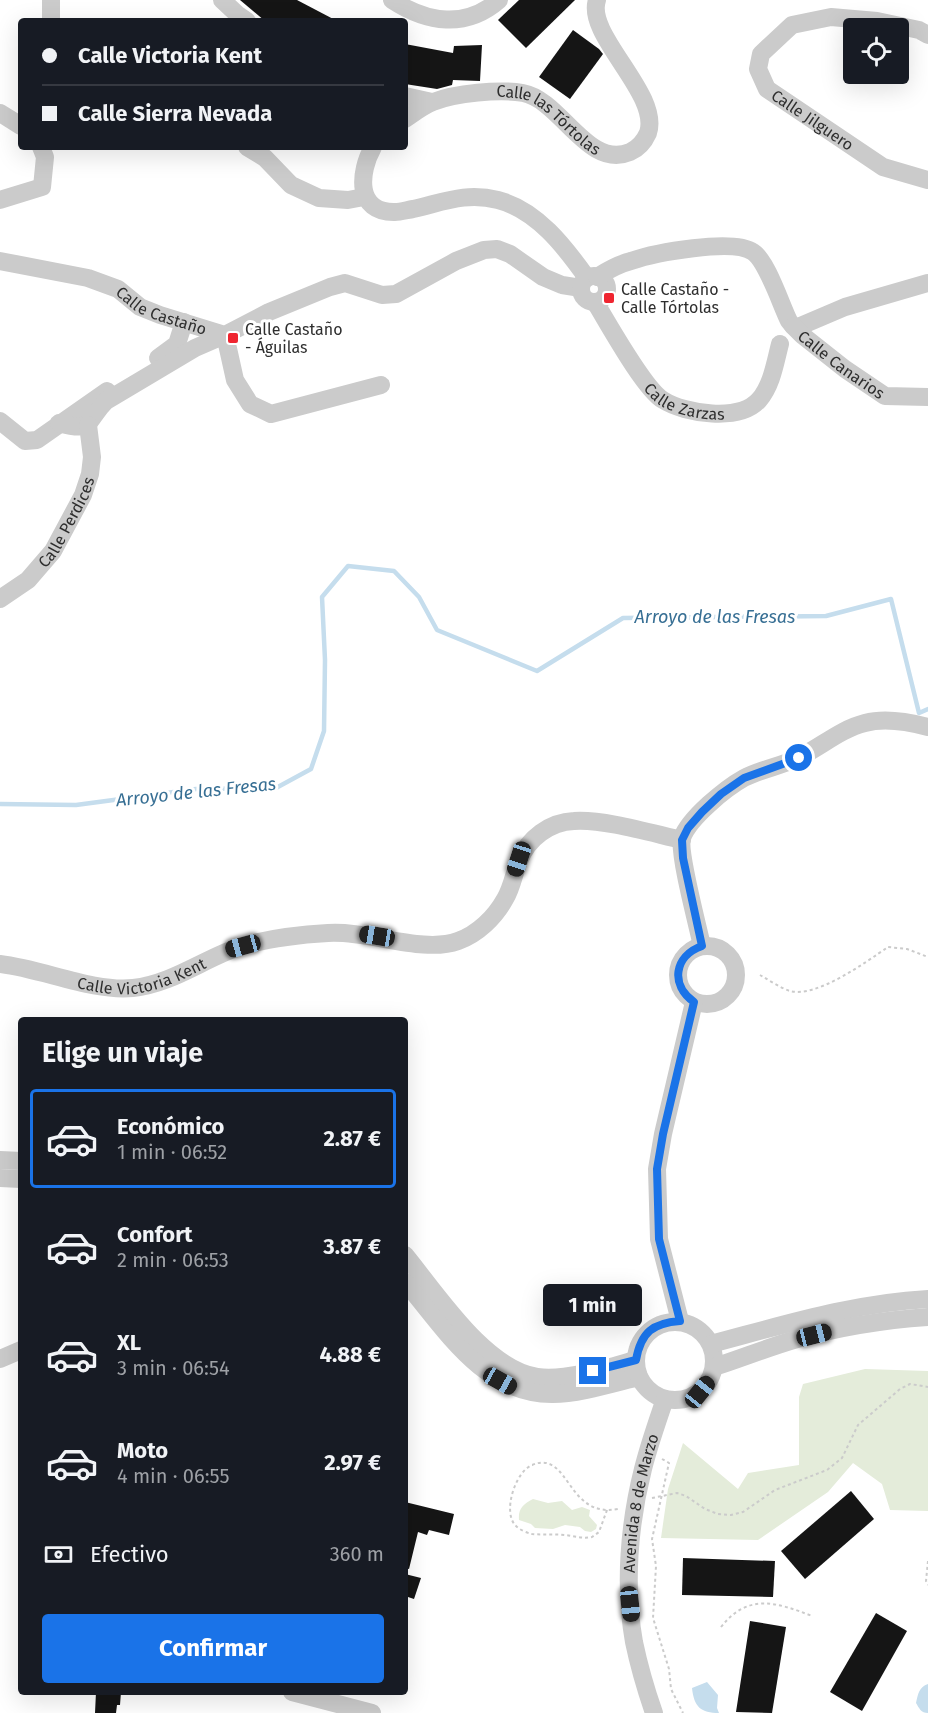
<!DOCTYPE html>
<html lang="es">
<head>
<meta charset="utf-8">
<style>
	body { margin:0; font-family:"Fira Sans",sans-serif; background:#20242c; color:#f1f3f6; height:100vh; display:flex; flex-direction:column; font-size:22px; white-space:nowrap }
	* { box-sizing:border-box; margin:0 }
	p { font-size:20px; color:#9ea1a6 }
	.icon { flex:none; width:33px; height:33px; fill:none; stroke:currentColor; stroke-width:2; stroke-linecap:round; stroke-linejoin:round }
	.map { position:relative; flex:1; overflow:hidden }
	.sheet { position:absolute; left:18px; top:1017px; width:390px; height:678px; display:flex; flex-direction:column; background:#171b24; border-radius:6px; box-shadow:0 6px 24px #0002 }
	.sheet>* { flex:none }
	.banner { position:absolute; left:18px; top:18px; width:390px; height:132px; border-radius:6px; box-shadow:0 6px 24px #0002; display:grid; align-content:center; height:132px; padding:0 24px; background:#171b24 }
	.fabs { position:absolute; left:843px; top:18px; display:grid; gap:12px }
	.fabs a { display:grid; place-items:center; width:66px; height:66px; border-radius:6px; background:#171b24; box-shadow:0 6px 24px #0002; font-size:30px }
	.end { position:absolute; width:27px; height:27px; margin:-14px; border:8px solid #1a73e8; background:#fff; box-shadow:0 0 0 3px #fff }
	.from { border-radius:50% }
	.bubble { position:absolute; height:42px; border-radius:6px; background:#171b24; box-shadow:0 6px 24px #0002; font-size:20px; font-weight:700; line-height:42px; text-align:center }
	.car { position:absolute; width:18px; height:36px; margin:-18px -9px; border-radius:8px; box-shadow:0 0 4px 2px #0007; background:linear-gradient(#222 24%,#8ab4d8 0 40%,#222 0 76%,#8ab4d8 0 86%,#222 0) }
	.banner b { display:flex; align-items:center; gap:21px; height:57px; font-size:22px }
	.banner b+b { border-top:2px solid #363941 }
	.banner i { width:15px; height:15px; background:#f1f3f6 }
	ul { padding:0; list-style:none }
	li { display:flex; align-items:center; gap:18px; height:99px; margin:0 12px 9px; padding:0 12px; border:3px solid transparent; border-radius:6px }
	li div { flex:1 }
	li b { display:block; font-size:22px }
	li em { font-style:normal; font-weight:700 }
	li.selected { border-color:#1a73e8 }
	li>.icon { width:54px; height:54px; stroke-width:1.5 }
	h2 { padding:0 24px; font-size:27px; line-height:72px }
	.pay { display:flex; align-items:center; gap:15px; height:66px; padding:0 24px; font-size:22px }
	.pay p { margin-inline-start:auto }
	.action { display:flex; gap:12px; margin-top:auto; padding:12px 24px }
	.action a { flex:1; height:69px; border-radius:6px; background:#1a73e8; color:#fff; font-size:24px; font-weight:700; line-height:69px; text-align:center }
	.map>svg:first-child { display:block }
	.green { fill:#e4ecda }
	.water { fill:#c5dded }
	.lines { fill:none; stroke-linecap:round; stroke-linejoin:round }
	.stream { stroke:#c5dded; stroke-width:4.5 }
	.building { fill:#151515 }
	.path { stroke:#cbcbcb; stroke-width:2; stroke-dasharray:3 3; stroke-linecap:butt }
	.minor { stroke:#cbcbcb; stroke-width:18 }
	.route { stroke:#1a73e8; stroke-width:8 }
	.poi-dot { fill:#ef2530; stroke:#fff; stroke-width:2 }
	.labels { text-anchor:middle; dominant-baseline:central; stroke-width:6; stroke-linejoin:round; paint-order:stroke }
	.street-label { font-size:16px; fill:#2e2e2e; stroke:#fff }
	.poi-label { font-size:16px; fill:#2e2e2e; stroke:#fff; text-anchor:start }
	.water-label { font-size:18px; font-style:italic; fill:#376f94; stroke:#fff }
</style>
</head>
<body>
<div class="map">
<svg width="928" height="1713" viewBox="0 0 928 1713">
	<rect width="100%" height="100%" fill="#fff"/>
	<g class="green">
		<polygon points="865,1369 928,1371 928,1511 890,1510 882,1484 853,1463 828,1492 758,1540 661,1538 668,1489 683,1443 738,1489 748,1473 799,1465 799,1397 803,1384"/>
		<path d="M533,1499L548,1503L562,1501L572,1510L582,1507L590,1510L589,1516L597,1525L596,1529L591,1532L585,1531L580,1527L565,1525L553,1529L535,1528L531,1524L519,1520C518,1509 523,1504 533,1499Z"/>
	</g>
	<g class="water">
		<path d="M707,1682L718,1695L717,1708L719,1713C701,1713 694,1707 692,1688Z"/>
		<path d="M928,1684V1713C921,1713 919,1708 916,1703C918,1694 919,1687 928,1684Z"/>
	</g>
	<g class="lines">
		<polyline class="stream" points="0,804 76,805 196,789 276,788 311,769 324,731 325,660 322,597 348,566 394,571 419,597 437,630 537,671 623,618 826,616 891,599 919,713 928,709"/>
	</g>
	<g class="building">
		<polygon points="240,0 297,0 337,21 265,21"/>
		<polygon points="519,0 575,0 526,48 498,20"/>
		<polygon points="573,30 599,49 603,54 570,99 539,77"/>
		<polygon points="405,44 453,53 454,46 482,45 480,81 453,80 452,85 437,89 405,84"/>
		<polygon points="851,1491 874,1519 805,1579 781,1551"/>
		<polygon points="405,1502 454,1514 449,1535 429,1530 427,1535 418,1532 409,1569 405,1568"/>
		<polygon points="683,1558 775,1561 773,1597 682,1595"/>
		<polygon points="405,1574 421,1578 414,1599 405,1596"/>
		<polygon points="876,1613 907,1631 862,1711 830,1692"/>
		<polygon points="750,1621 786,1627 772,1713 736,1712"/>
		<polygon points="96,1692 121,1692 120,1705 117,1705 116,1713 95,1713"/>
	</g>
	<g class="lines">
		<g class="path">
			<path d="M760,975C769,980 780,988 790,991C817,998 866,962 888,947L907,949L928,957"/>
			<polyline points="662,1459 669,1463 652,1539 656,1566 653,1618 669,1669 671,1689 683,1713"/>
			<polyline points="652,1498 677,1493 686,1496 705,1509 718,1514 731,1515 743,1512 775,1490 827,1470 842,1458 858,1425 900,1389 910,1384 928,1387"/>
			<path d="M607,1510L599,1532L592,1537C583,1539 574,1536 565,1535C554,1534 543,1535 532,1534C527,1533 520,1530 516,1526C502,1513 515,1472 532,1465C570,1449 566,1519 618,1509"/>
			<polyline points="928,1561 926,1581 928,1585"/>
			<path d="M721,1627C748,1593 776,1602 812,1616"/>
		</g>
		<g class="minor">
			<polyline points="222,0 237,14 247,21"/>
			<path d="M392,0C427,23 466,29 499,0"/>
			<polyline points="51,21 51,0"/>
			<path id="s1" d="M928,35L919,30L877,21L831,17L792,25L761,54L758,69L767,89L883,167L928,180"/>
			<polyline points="405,96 432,102"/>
			<polyline points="0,113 21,126"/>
			<path id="s2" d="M405,119C414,113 423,106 433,102C455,93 500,89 523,93C561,100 588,170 630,152C639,148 644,142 648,133C661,94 585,35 597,0"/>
			<polyline points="247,147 265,158 291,185 319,198 348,200 364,197"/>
			<path d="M373,147C359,172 355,213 395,212C400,212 407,210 413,209C444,202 466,192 498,200C537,210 565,247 587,278"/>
			<polyline points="0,200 42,187 45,157 41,147"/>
			<path id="s3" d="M0,261L88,278L118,289L140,307L160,315L225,335L269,312L330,287L345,283L382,295L396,294L456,261L484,250L497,249L510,254L543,277L562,285L581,288"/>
			<circle cx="594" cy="289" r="13"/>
			<path d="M597,277C608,270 619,264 631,261C654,253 733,238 753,252C767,261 781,305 789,321L793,326L798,327L845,307L928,283"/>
			<path id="s4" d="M595,302C608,323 644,389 663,400C685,414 740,422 759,400C772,385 775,363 780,344"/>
			<path id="s5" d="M793,326L802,335L845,369L885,396L928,397"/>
			<polyline points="158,358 177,344 184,322"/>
			<polyline points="0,421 25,441 37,440 107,391"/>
			<path d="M59,423C94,433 85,422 106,401L195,348L225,335L235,380L250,404L271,414L381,385"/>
			<path id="s6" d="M0,599L28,580L53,551L83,495L90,474L92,457L88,425"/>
			<circle cx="707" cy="975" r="29"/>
			<path d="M702,946C698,927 678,852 682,838C689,818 726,788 744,778C761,769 782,766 800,757C822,746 841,729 865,723C884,718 909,722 928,727"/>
			<path id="s7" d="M0,964C43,969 92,992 133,988C168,984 195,965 226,952C257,939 294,935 328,933C368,930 423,954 458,941C478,934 495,917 505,899C512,888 514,873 519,861C528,838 550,822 574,821C604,819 651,833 682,840"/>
			<polyline points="0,1160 21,1161"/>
			<polyline points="0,1178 21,1179"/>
			<path d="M405,1255C437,1294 485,1369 537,1377C566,1381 607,1368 635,1360"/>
			<path d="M405,1282C445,1329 484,1395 553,1394C578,1394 614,1383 639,1377"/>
			<polyline points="680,1321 659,1239 657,1169 663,1134 694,1002"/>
			<circle cx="675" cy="1361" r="39"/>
			<path d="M711,1344C783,1325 853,1303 928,1299"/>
			<polyline points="0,1359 21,1350"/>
			<path d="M714,1367C742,1358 769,1347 797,1339C840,1327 884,1320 928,1317"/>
			<polyline points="292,1692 372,1713"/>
			<path id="s8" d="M654,1713C646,1690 639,1666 634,1642C624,1586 629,1524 643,1469C649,1445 657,1422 665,1399"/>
		</g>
	</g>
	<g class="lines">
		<path class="route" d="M593,1371L636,1360C641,1332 653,1323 680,1321L659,1239L657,1169L663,1134L694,1002C670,985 674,956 702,946L683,858L682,840L688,828L702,812L721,794L744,778L799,758"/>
	</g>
	<g class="poi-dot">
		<rect x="603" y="292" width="12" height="12" rx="3"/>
		<rect x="227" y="332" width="12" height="12" rx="3"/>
	</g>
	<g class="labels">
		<g class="street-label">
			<text stroke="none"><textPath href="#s1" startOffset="274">Calle Jilguero</textPath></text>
			<text stroke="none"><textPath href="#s2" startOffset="159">Calle las Tórtolas</textPath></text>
			<text stroke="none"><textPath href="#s3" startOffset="171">Calle Castaño</textPath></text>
			<text stroke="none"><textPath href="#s5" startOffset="62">Calle Canarios</textPath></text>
			<text stroke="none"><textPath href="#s4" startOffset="141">Calle Zarzas</textPath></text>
			<text stroke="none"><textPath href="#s6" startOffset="104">Calle Perdices</textPath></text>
			<text stroke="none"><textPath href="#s7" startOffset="146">Calle Victoria Kent</textPath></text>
			<text stroke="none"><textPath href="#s8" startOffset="214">Avenida 8 de Marzo</textPath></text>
		</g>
		<g class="poi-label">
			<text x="621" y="289">Calle Castaño -<tspan x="621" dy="18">Calle Tórtolas</tspan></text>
			<text x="245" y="329">Calle Castaño<tspan x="245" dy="18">- Águilas</tspan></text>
		</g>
		<g class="water-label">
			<text x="715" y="617">Arroyo de las Fresas</text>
			<text transform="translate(196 792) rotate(-6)">Arroyo de las Fresas</text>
		</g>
	</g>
</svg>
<div class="fabs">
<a><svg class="icon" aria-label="locate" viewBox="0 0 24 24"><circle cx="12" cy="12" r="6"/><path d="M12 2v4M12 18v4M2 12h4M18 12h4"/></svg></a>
</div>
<i class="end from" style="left:799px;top:758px"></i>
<i class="end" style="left:593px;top:1371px"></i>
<div class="bubble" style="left:543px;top:1284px;width:99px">1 min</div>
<i class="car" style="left:519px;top:859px;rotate:198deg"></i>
<i class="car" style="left:377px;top:936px;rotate:279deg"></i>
<i class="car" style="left:243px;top:946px;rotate:255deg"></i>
<i class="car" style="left:814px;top:1335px;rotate:76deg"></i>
<i class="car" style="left:500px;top:1381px;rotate:119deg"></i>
<i class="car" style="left:700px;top:1392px;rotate:39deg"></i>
<i class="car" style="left:630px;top:1604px;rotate:174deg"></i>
<div class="banner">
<b><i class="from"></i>Calle Victoria Kent</b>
<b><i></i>Calle Sierra Nevada</b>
</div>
<section class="sheet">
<h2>Elige un viaje</h2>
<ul>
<li class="selected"><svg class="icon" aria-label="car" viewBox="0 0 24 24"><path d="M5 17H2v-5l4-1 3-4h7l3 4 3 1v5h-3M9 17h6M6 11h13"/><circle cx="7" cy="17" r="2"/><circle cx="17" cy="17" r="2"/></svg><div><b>Económico</b><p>1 min · 06:52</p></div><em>2.87 €</em></li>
<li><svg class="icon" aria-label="car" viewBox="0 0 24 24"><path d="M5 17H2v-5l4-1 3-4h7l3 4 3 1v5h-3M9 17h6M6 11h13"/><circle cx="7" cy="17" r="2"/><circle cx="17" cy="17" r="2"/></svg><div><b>Confort</b><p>2 min · 06:53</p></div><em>3.87 €</em></li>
<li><svg class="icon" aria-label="car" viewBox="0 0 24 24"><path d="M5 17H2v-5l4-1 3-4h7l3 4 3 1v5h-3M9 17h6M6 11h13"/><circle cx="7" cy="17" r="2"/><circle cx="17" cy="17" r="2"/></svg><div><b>XL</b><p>3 min · 06:54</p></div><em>4.88 €</em></li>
<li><svg class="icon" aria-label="car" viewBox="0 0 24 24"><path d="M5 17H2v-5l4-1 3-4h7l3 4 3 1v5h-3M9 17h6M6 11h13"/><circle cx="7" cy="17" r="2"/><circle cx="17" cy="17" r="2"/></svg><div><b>Moto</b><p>4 min · 06:55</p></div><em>2.97 €</em></li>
</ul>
<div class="pay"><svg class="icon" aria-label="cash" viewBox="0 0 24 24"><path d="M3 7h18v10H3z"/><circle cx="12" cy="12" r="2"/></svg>Efectivo<p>360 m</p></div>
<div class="action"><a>Confirmar</a></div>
</section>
</div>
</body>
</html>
